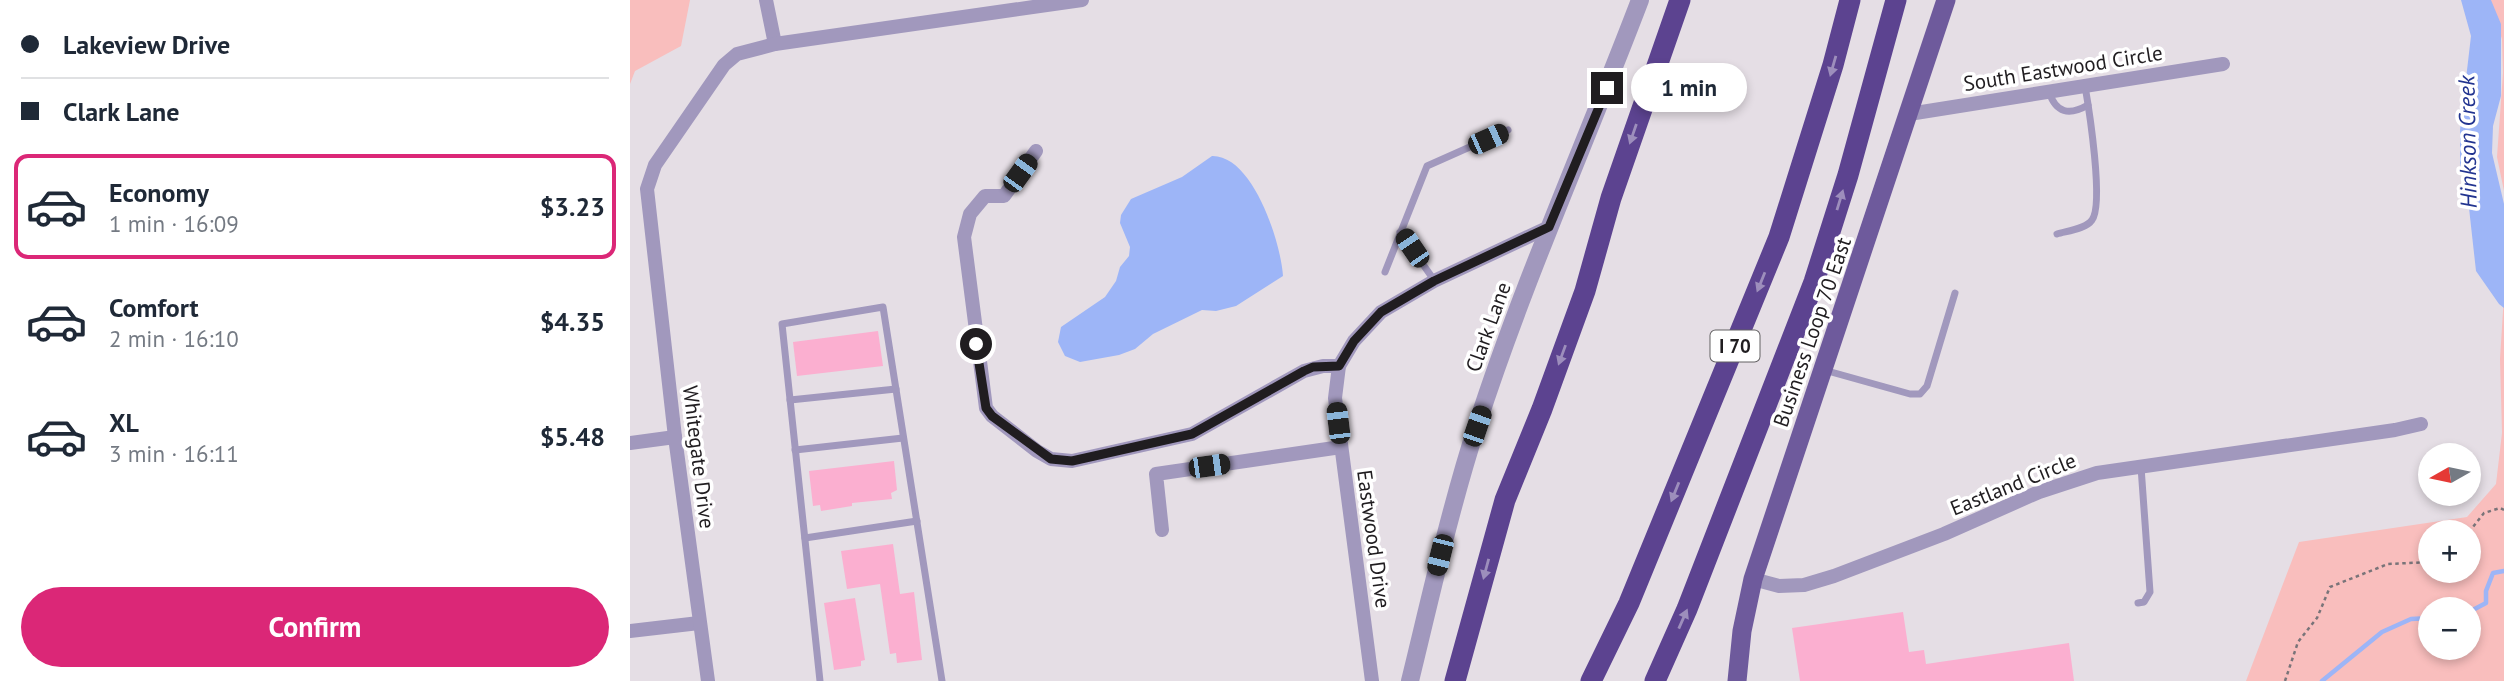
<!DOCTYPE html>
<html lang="en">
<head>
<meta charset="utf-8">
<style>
	body { margin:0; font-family:"PT Sans",sans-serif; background:#f2f2f3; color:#1f2937; height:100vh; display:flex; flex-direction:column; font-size:26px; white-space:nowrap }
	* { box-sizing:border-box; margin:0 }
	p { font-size:23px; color:#747a83 }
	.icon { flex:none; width:38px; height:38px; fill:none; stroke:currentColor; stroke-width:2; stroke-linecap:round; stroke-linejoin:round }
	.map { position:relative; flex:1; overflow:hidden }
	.panel { display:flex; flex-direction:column; background:#fff; width:630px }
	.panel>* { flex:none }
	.banner { display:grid; align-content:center; height:154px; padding:0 21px; background:#fff }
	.needle { width:46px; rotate:261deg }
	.fabs { position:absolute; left:1788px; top:443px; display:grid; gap:14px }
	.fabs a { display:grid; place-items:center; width:63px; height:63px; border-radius:50%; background:#fff; box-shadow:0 4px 10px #0003; font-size:35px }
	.end { position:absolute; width:32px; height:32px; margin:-16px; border:9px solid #201d20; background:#fff; box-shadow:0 0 0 4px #fff }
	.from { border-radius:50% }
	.bubble { position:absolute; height:49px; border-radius:24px; background:#fff; box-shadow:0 4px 10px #0003; font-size:23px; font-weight:700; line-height:49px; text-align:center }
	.car { position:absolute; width:21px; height:42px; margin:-21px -10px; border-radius:9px; box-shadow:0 0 5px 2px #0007; background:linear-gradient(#222 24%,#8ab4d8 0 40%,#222 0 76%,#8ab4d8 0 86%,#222 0) }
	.banner b { display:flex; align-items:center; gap:24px; height:66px; font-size:26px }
	.banner b+b { border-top:2px solid #e0e1e3 }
	.banner i { width:18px; height:18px; background:#1f2937 }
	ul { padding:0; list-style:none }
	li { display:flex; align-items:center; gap:21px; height:105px; margin:0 14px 10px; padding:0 7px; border:4px solid transparent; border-radius:14px }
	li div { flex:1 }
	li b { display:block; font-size:26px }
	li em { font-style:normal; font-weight:700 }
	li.selected { border-color:#db2777 }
	li>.icon { width:63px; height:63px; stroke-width:1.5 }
	.primary-button { display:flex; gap:14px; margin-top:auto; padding:14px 21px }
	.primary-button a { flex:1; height:80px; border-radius:42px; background:#db2777; color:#fff; font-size:28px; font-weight:700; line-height:80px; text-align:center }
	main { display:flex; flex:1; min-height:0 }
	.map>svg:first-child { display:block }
	.green { fill:#f9bebd; fill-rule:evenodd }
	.water { fill:#9db5f7 }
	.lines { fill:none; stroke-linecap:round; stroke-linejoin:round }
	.stream { stroke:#9db5f7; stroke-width:4.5 }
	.building { fill:#fbafd0 }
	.path { stroke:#797479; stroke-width:2.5; stroke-dasharray:3.5 3.5; stroke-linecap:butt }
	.service { stroke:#a198bd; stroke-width:7 }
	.minor { stroke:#a198bd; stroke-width:14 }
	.tertiary { stroke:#a198bd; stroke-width:18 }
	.primary { stroke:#6e5a9c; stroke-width:19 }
	.motorway { stroke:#5c4390; stroke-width:21 }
	.oneway { fill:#9d8ebc }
	.route { stroke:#201d20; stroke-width:9 }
	.labels { text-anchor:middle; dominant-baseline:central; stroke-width:7; stroke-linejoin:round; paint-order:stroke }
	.shield { fill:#fff; stroke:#636163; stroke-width:2 }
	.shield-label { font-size:19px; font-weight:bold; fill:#201d20 }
	.street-label { font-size:21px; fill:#201d20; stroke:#fff }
	.water-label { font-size:23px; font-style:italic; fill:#223490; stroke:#fff }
</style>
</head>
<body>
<main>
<section class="panel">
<div class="banner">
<b><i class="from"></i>Lakeview Drive</b>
<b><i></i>Clark Lane</b>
</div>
<ul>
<li class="selected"><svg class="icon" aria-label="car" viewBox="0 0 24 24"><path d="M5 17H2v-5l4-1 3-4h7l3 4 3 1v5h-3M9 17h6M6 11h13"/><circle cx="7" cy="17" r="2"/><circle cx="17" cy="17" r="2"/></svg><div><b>Economy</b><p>1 min · 16:09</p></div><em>$3.23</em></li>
<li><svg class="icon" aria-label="car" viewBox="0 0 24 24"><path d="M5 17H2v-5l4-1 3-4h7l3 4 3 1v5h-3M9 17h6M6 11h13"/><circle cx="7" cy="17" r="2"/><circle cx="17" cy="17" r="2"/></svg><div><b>Comfort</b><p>2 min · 16:10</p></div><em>$4.35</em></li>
<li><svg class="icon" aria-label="car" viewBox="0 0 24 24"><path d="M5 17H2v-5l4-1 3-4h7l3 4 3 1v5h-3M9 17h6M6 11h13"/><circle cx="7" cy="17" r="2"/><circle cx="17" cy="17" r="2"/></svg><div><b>XL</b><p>3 min · 16:11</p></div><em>$5.48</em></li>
</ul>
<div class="primary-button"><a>Confirm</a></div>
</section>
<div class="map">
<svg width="1874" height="681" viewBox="0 0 1874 681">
	<rect width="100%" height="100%" fill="#e5dee5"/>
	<g class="green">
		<polygon points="0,0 60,0 51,46 5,71 0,84"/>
		<polygon points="1859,0 1874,0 1874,191 1867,157 1873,73 1872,39"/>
		<path d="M1874,295V681H1616L1669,542L1837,517L1866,484L1872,433L1870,359ZM1801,532H1839V570H1801ZM1801,609H1839V648H1801Z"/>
	</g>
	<g class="water">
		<polygon points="1831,0 1861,0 1871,24 1871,96 1863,126 1862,153 1874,204 1874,308 1869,304 1846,271 1839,208 1830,164 1830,130 1841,36"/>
		<path d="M582,156C623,155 651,243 653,276L606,306L586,311L572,310L523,334L505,349L489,355L450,362L435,356L428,342L431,327L475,297L486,281L490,267L499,256L500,247L490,223L491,215L501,199L552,177Z"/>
	</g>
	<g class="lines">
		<g class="stream">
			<polyline points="1839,612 1856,603 1856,591 1863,573 1874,571"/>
			<polyline points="1692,681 1752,632 1781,619 1801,618"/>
		</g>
	</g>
	<g class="building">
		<polygon points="248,331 253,366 167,376 163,342"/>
		<polygon points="264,461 267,490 261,493 262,499 222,503 222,506 191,511 190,505 183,506 179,471"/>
		<polygon points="263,544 270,594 284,592 292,660 267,663 266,653 260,654 250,584 217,589 211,551"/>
		<polygon points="225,598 235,660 231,661 231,666 204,670 194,603"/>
		<polygon points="1273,612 1279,652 1294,650 1296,664 1439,643 1444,681 1170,681 1162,628"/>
	</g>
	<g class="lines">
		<g class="path">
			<polyline points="1839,532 1854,513 1870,508 1874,510"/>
			<polyline points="1655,681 1668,642 1687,618 1700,587 1758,564 1801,562"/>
		</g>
		<g class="service">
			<path d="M1419,92C1426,113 1439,116 1458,105"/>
			<polyline points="770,232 804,280"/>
			<path d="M1427,234C1437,231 1456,229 1462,220C1474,204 1459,109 1455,86"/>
			<polyline points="755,272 797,166 878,130"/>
			<polyline points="1194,370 1280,394 1290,394 1297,386 1325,293"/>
			<polyline points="160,400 266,389"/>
			<polyline points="165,450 273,438"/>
			<polyline points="175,538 287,521"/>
			<polyline points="1508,603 1514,602 1520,592 1511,467"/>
			<polyline points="190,681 152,324 253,307 312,681"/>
		</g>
		<g class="minor">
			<polyline points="136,0 145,44"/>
			<polyline points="1279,114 1593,64"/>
			<polyline points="406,151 374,196 355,196 340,214 334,237 356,408 362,416 407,451 421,459 442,461 562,434 674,371 693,366 709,366"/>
			<polyline points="0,443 45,437"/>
			<polyline points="532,530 526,474 711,447"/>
			<polyline points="1123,579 1149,586 1174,585 1204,576 1314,534 1409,492 1467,473 1765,430 1791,424"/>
			<polyline points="0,631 69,623"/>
			<polyline points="78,681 45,437 17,189 25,165 94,65 107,54 145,44 452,0"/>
			<polyline points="742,681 705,398 709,366 724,341 751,312 804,281 919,227"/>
		</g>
		<path class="tertiary" d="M780,681C801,595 820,509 847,425C894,280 956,142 1010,0"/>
		<polyline class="primary" points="1107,681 1112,631 1123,579 1316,0"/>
		<g class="motorway">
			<polyline points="825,681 875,500 912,409 955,291 981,198 1050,0"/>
			<polyline points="961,681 999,603 1149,237 1203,65 1220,0"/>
			<polyline points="1025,681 1057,609 1184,282 1218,175 1266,0"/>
		</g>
	</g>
	<defs><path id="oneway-solid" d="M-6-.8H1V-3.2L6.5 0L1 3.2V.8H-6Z" transform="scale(1.75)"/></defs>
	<g class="oneway">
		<use href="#oneway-solid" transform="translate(1203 66) rotate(106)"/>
		<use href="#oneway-solid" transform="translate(1003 134) rotate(109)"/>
		<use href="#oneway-solid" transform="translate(1210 200) rotate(-73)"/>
		<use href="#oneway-solid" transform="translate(1131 282) rotate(112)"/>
		<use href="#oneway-solid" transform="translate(932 355) rotate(110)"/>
		<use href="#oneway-solid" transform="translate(1045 492) rotate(112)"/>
		<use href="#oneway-solid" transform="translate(856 569) rotate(105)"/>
		<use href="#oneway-solid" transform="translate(1053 619) rotate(-66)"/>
	</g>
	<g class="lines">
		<polyline class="route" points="346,344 356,408 362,416 421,459 442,461 562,434 674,371 683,367 709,366 724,341 751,312 804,281 919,227 977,88"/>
	</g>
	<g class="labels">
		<rect class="shield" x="1080.5" y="330.5" width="49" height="31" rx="5"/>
		<g class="shield-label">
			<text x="1105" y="346">I 70</text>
		</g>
		<g class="street-label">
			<text transform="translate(1433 68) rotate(-9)">South Eastwood Circle</text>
			<text transform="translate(858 327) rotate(-70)">Clark Lane</text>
			<text transform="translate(1182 332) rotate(-71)">Business Loop 70 East</text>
			<text transform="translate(69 457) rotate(83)">Whitegate Drive</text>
			<text transform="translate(1383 484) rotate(-22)">Eastland Circle</text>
			<text transform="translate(744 539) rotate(82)">Eastwood Drive</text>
		</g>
		<g class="water-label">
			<text transform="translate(1837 142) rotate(-91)">Hinkson Creek</text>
		</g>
	</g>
</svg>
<div class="fabs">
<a><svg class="needle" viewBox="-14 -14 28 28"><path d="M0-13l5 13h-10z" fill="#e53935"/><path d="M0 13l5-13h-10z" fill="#747a83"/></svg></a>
<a>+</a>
<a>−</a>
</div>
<i class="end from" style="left:346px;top:344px"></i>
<i class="end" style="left:977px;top:88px"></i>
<div class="bubble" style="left:1001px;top:63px;width:116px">1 min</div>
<i class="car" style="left:858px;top:139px;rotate:66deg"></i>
<i class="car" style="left:390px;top:173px;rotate:36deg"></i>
<i class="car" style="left:782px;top:248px;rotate:326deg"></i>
<i class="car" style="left:708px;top:423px;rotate:353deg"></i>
<i class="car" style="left:847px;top:426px;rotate:19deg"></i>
<i class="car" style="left:579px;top:466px;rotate:82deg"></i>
<i class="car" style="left:810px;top:555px;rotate:194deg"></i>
</div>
</main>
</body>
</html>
